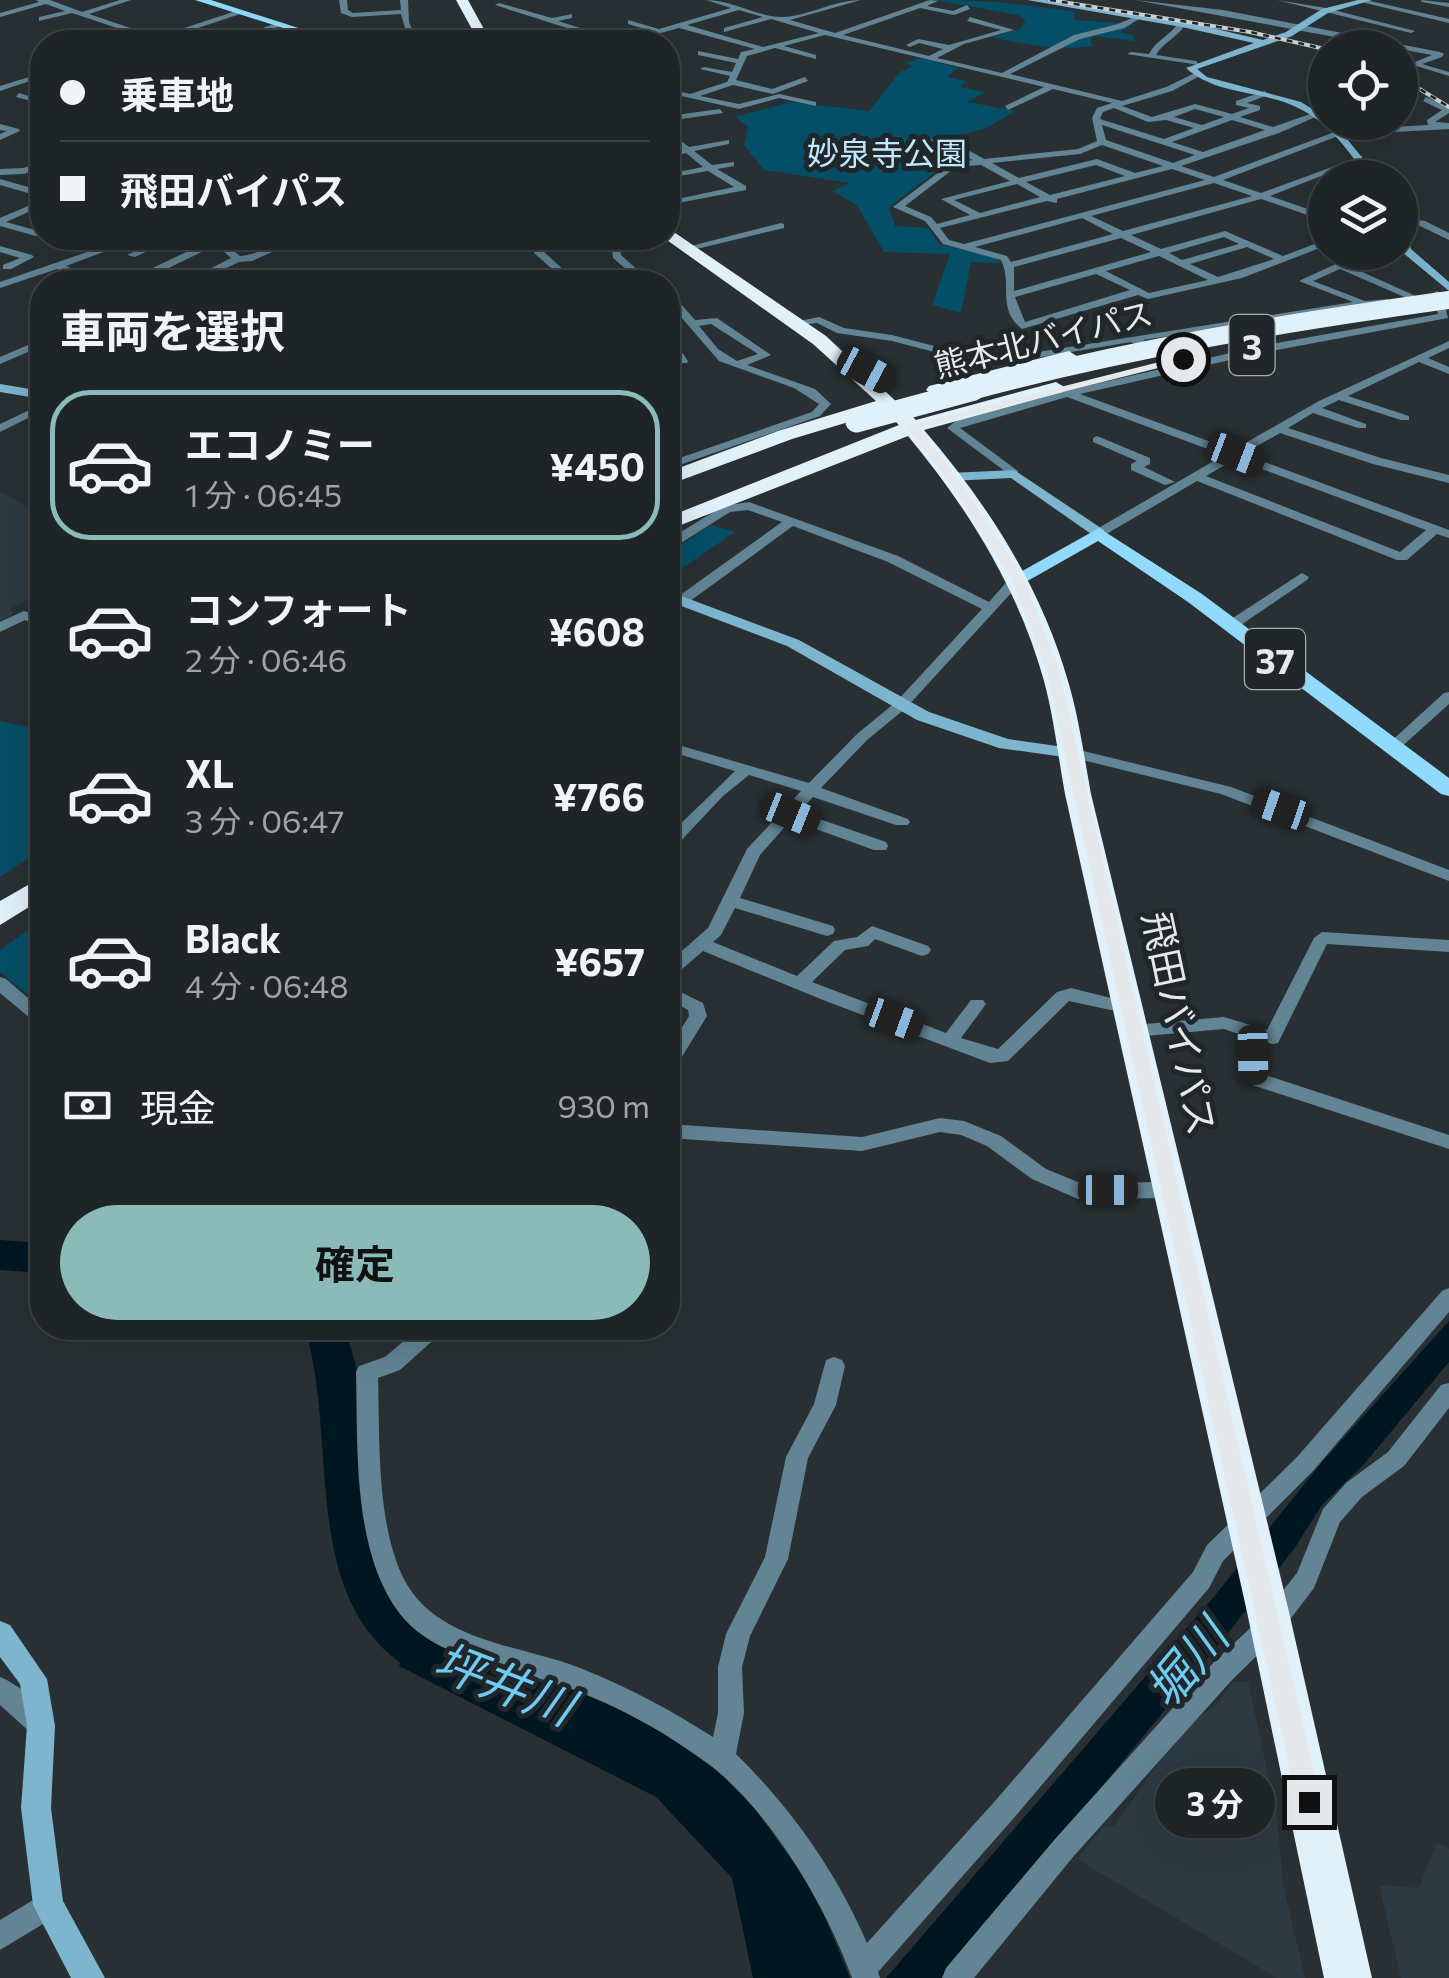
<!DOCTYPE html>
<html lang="ja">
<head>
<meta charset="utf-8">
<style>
	body { margin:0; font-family:Commissioner,"Noto Sans JP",sans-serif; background:#2c3032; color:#f1f3f6; height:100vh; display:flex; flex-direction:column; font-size:38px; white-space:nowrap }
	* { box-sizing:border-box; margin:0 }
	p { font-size:32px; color:#a1a4a7 }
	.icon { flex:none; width:55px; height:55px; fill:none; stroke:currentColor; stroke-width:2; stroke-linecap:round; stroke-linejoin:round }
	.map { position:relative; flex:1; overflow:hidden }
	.panel { position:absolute; left:30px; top:270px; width:650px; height:1070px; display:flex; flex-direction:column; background:#1f2426; border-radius:40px; box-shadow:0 10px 40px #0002,0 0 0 2px #3c4143 }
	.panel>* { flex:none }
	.top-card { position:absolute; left:30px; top:30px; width:650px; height:220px; border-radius:40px; box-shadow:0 10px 40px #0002,0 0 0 2px #3c4143; display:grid; align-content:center; height:220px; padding:0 30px; background:#1f2426 }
	.fabs { position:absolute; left:1308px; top:30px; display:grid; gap:20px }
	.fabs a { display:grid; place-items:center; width:110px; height:110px; border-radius:50%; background:#1f2426; box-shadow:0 10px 40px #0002,0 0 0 2px #3c4143; font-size:50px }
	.end { position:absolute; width:45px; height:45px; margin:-22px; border:12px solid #e5e9eb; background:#111; box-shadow:0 0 0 5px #111 }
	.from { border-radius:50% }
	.bubble { position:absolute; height:70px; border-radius:35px; background:#1f2426; box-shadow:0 10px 40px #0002,0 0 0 2px #3c4143; font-size:32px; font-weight:700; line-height:70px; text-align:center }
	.car { position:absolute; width:30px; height:60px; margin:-30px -15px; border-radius:12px; box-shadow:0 0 8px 2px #0007; background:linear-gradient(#222 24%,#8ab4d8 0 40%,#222 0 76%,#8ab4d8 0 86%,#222 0) }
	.top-card b { display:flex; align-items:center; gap:35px; height:95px; font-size:38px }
	.top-card b+b { border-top:2px solid #3c4143 }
	.top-card i { width:25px; height:25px; background:#f1f3f6 }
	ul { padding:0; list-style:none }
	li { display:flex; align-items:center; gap:30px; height:150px; margin:0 20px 15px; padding:0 10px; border:5px solid transparent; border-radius:40px }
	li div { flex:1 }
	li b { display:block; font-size:38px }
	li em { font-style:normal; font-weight:700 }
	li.on { border-color:#8bbbb9 }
	li>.icon { width:90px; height:90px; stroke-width:1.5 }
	h2 { padding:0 30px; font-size:45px; line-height:120px }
	.pay { display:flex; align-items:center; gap:25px; height:110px; padding:0 30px; font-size:38px }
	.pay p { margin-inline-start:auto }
	.cta { display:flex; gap:20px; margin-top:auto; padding:20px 30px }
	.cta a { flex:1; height:115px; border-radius:60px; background:#8bbbb9; color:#111; font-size:40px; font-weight:700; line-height:115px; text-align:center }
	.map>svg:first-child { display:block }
	.built { fill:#2d3a41 }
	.green { fill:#044e67 }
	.water { fill:#001722 }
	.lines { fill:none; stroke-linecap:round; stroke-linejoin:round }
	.river { fill:#001722; fill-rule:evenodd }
	.street { fill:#628494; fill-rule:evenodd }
	.secondary { fill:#7db5cf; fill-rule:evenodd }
	.primary { fill:#91dafc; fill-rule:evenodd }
	.highway { fill:#e1f1f9; fill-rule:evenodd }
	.rail-casing { stroke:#cacfd1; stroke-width:4 }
	.rail { stroke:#202629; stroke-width:2.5; stroke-dasharray:6; stroke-linecap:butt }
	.highway-bridge-far1 { stroke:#e1f1f9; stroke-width:18 }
	.highway-bridge { stroke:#e1f1f9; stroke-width:21 }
	.route { fill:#e5e9eb }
	.labels { text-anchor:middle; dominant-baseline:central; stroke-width:10; stroke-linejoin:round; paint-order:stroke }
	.far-park-label { font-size:32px; fill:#bee9fd; stroke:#202629 }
	.far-street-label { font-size:32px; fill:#e5e9eb; stroke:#202629 }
	.shield { fill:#202629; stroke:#aaaeb1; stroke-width:2.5 }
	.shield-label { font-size:35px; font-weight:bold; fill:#e5e9eb }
	.street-label { font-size:38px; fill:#e5e9eb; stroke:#202629 }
	.near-water-label { font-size:48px; font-style:italic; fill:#6eccf4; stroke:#202629 }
</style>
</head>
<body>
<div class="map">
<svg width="1449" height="1978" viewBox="0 0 1449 1978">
	<rect width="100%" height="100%" fill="#293033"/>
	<g class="built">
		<polygon points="0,491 42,515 42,591 9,610 14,613 0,625"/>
		<polygon points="1232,1682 1248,1682 1277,1816 1283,1884 1305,1978 1277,1978 1077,1859 1102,1828 1114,1826 1183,1729 1216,1705"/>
		<polygon points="1437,1842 1449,1849 1449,1978 1401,1978 1379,1885 1419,1888"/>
	</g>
	<g class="green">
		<path d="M935,0C984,0 1027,4 1075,12L1074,20L1135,24L1120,32L1134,36L1135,41L1094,36L1090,39L1093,46C1059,51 1026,45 992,37L1020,29L1026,21L1018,15Z"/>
		<polygon points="923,58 958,68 947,77 966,81 960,87 985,92 968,102 1016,111 984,129 944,139 985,158 950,161 889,207 895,226 928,228 940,245 991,255 1001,263 971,262 961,313 932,305 950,254 884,252 857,205 832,191 850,183 764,170 744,145 748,127 735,117 791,102 869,111 900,72 913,66 905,63"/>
		<polygon points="711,525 735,532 668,578 668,553"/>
		<polygon points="0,721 42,730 42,849 0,877"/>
		<polygon points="42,920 42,1006 0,972 0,950"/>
	</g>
	<g class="water">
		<polygon points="1449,1321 1449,1362 1365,1463 1322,1505 1294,1549 1228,1633 945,1978 886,1978 1212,1599 1323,1461"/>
		<polygon points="413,1630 519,1678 569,1688 641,1718 716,1769 755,1809 814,1891 850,1978 753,1978 732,1878 656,1797 399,1666"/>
	</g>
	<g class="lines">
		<g class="river">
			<polygon points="0,1240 42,1243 42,1273 0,1270"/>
			<path d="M305,1328H345L356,1366L374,1541L383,1576L398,1602L428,1631L461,1649L468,1665L461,1681L445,1687C289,1626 343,1456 305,1328Z"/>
		</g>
		<g class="street">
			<polygon points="36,0 50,0 82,12 120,0 131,0 89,14 157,37 239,10 246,12 186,32 216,42 178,35 145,42 150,39 72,13 39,21 39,17 65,11 46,4 0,17 0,13 39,2"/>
			<polygon points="339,0 347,0 348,10 353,13 401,10 400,0 408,0 409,22 417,42 409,42 401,14 352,17 341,13"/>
			<path d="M706,0C732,0 760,18 783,17C809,16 834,0 861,0L790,20L835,33L930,0L938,1L927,6L953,11L967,5L970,9L954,15L920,8L843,35L929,56L943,49L919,43L910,47L906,45L918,39L949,45L1001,30L967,21L970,17L1014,30L964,44L937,58L1002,73L1074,35L1118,24L1139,15V19L1124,28L1080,39L1010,74L1122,101L1166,87L1195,73L1198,77L1172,91L1122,106L1152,117L1195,104L1232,114L1249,108L1236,105V101L1265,91L1268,95L1247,103L1260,106V110L1240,117L1273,127L1313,113L1320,115L1279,133L1181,166L1214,177L1340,130L1428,125L1427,120L1442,110L1423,101L1426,97L1449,107V113L1435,122L1449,123V129L1341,135L1223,180L1261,193L1362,156V160L1270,196L1325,215V221L1261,199L1131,235L1161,249L1225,231L1283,256L1325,240V246L1242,278L1148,299L1138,295L1022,329C996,309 1013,284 1001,260L943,244L925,221L893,207L951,163L973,160L920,140L924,137L966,149L984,159L1078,149L1097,141L1092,118L1097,108L1112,103L1053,89L1008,110L1005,106L1044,87L825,35L784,46L816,55V59L775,48L747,56L736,80L772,89L805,77L808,81L773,94L733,85L700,96L739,104L779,94L816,102V106L779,98L739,109L668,93V89L690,94L727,82L730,76L700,69L704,67L732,72L736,63L698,55V51L738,59L741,52L755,49L679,28L628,42H611L495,5L499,3L552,18L572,14V18L558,21L619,40L651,31L628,24V20L659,29L731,8ZM739,10L763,17L724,28V32L771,19L819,33L763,47L687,25ZM1114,108L1148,122L1166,120L1194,128L1164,139L1100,119L1103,112ZM1195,109L1224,117L1202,125L1174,117ZM1232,120L1265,130L1203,152L1172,142ZM1102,125L1195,155L1173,163L1106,140ZM1102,145L1163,166L1135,173L1097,159L1019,178L992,163L1080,154ZM981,165L1010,181L941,199L970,215L937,224L931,217L905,206L956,167ZM1096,165L1125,176L1050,195L1026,182ZM1172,169L1205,180L964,244L949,240L940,228L1047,201L1057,203V199ZM1214,183L1252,196L1123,231L1091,216ZM1017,184L1040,197L980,213L954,200ZM1082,218L1113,234L1011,262L1007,256L975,247ZM1224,237L1239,244L1182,260L1169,253ZM1121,238L1151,252L1014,291V267ZM1247,247L1274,259L1218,277L1190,264ZM1159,256L1208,280L1149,293L1106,271ZM1096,274L1130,290L1025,322L1015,297Z"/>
			<polygon points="1135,0 1223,10 1440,52 1444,54 1442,57 1422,64 1449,72 1449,76 1410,64 1432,55"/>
			<polygon points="1277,0 1326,8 1415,31 1411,33"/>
			<polygon points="1366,0 1449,19 1449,23 1357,1"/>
			<polygon points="1421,0 1449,3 1449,7 1422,2"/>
			<polygon points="279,22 286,24 245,39 250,42 233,39"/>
			<path d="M1179,22L1186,24C1177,38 1163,42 1156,55L1196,61L1199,65L1127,54L1131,52L1149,54C1156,40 1170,36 1179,22Z"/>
			<polygon points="309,32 316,34 295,42 285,42"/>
			<polygon points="42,73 42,77 0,91 0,86"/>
			<polygon points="19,93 42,100 42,104 16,97"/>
			<polygon points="720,109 723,113 668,121 668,116"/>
			<polygon points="0,124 19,129 20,131 0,140 0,134 7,131 0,130"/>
			<polygon points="668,131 689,147 729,140 729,144 694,151 712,165 734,162 734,166 717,169 746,186 746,190 668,205 668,201 734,187 708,171 668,178 668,174 703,167 686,153 668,157 668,151 681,149 668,138"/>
			<polygon points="42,162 42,168 24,174 0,175 0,169 23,168"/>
			<polygon points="0,179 42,191 42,197 0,185"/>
			<polygon points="42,200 42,206 6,222 35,230 42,227 42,233 36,236 0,226 0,218"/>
			<polygon points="1400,218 1425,221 1449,233 1449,240 1420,226 1400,224"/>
			<polygon points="781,223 784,224 784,228 688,251 683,248"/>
			<polygon points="74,238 86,238 67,247 59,245"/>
			<polygon points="128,238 141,238 66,266 102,282 90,282 57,269 0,288 0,282"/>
			<polygon points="164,238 176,238 135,257 127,255"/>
			<path d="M193,238L228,246L240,256C262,255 280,237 303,238L252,261L239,262L201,280L192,278L231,258L222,250L212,247L144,280H136V276L203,244L194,241Z"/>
			<polygon points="454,238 542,242 547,238 556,238 543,251 577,282 567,282 534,253 536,247 459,241"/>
			<polygon points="602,238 612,238 620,244 621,255 651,282 641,282 613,258 612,247"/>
			<polygon points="0,246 32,255 34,257 11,269 3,269 3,265 20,258 0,252"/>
			<polygon points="1340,262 1418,297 1409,299 1340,269 1313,281 1365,301 1388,299 1388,303 1143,340 1162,353 1163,355 1158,358 1131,342 988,366 892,341 837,333 817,323 794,326 789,323 819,317 844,328 892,335 988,360 1353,302 1299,281"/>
			<path d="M1437,291L1442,294L1448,318L1261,353L1080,394L1233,450L1319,401L1449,341V348L1428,358L1449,367V374L1419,362L1348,396L1409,416V420H1401L1339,400L1322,408L1366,424V428H1358L1313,413L1288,428L1381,458L1449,475V483L1373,464L1280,433L1243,454L1449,530V538L1437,534L1407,560H1397L1197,481L1103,536H1095V530L1224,455L1067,397L960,428L1018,471V477L1014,478L947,428L957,420L1058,393L1063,389L1069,390L1261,346L1438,314L1432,294ZM1235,459L1426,530L1400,552L1206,476Z"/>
			<path d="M668,294L680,303L695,320L717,318L771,355L747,365L815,389L831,404L820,416L668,469V462L812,412L819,404L794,388L719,361L668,302ZM711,324L758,354L737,361L718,349L699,326Z"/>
			<polygon points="668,337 672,338 688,361 687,363 679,363 668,347"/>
			<polygon points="42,339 42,346 0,364 0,357"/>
			<polygon points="42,404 42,411 0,432 0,424"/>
			<polygon points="668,410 674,413 674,419 668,422"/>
			<polygon points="1097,436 1150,458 1150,464 1144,467 1175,482 1165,485 1131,470 1131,464 1137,461 1093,442 1093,438"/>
			<polygon points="749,502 898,556 989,602 1012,576 1017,575 1024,579 906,708 867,740 821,788 908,819 910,822 908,825 896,825 813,797 799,812 886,842 888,846 886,850 874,850 791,820 760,855 740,898 833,926 835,930 833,934 827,936 735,908 721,935 713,942 797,976 834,941 857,937 872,926 928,946 931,950 928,954 922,956 875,939 868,946 845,950 812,982 946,1033 971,1000 983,1000 986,1004 961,1038 998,1049 1057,992 1071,988 1135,1004 1138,1008 1135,1012 1129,1014 1069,1001 1008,1061 990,1063 823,1000 703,951 674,976 668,978 668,963 708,928 747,849 801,791 749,775 723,796 674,848 668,849 668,836 735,771 668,751 668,742 809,783 857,734 896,702 982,609 888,562 793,526 686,604 676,604 676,598 782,522 748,510 730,512 673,548 668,549 668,540 723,506"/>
			<polygon points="1302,573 1309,577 1307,580 1235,629 1225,629 1225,623"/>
			<polygon points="24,611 42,617 42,626 25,620 0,632 0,622"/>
			<polygon points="1449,692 1449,704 1398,750 1388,750 1386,747 1388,744 1444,693"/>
			<polygon points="1071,748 1231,787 1449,870 1449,881 1221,794 1066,756 1063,753 1066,750"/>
			<polygon points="1322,932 1449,940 1449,952 1327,944 1278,1043 1272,1044 1262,1041 1262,1074 1449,1135 1449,1149 1246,1083 1244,1078 1244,1036 1224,1029 1134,1037 1125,1031 1134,1025 1224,1017 1267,1030 1314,938"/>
			<polygon points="0,977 6,979 42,1010 42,1025 36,1023 0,993"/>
			<polygon points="668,986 703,1003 707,1016 680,1060 668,1064 668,1050 689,1016 688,1010 668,999"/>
			<polygon points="940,1118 964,1121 1001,1136 1046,1169 1080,1183 1169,1182 1176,1185 1179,1190 1176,1195 1169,1198 1078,1199 1032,1179 987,1146 961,1135 940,1132 862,1151 668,1138 668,1124 862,1137"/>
			<path d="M1449,1288V1312L1313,1471L1223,1561L1209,1588L1013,1819L878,1972L880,1978H852C827,1908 770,1811 711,1766C666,1732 610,1701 557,1684C507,1667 435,1659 400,1614C352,1552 358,1447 356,1372L359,1366L385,1357L419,1328H443L440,1334L400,1370L378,1378C380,1439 376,1526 405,1581C439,1644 526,1645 585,1670C630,1688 672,1711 713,1737L718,1713V1667L726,1634L765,1557L786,1457L814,1404L826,1360L834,1357L842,1360L845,1366L836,1405L808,1458L788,1559L750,1636L742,1667L744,1713L736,1754C791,1808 836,1871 867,1943L995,1801L1193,1572L1207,1545L1297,1457L1442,1291Z"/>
			<polygon points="1449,1383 1449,1408 1404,1466 1362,1497 1340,1522 1314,1588 1279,1634 1232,1680 1073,1857 974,1978 942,1978 946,1968 1055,1839 1214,1662 1261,1618 1297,1573 1323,1509 1346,1483 1388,1452 1441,1385"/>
			<path d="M0,1677C18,1684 46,1707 54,1725L50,1734L41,1738L32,1734L0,1705Z"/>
			<polygon points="48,1891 58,1895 62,1905 58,1915 0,1950 0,1920"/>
		</g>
		<g class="secondary">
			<path d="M1027,0H1046L1182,21L1263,40L1286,32L1322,9L1358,0H1372L1328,13L1292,36L1197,69L1207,77L1301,102L1325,117V122H1333L1379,178H1368C1347,149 1329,122 1296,107C1261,90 1215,95 1186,68L1254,43L1182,27Z"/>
			<polygon points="1400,221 1405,224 1411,249 1449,282 1449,291 1402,252"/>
			<polygon points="0,384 42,391 42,399 0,392"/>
			<polygon points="1014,470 1104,530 1104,536 1094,536 1011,478 950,481 943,477 950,473"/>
			<polygon points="668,591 799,640 929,712 1008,739 1071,748 1080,753 1071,758 999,748 917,720 787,646 668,601"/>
			<polygon points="0,1621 10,1625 47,1679 55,1726 51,1808 63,1901 105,1978 71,1978 33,1905 21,1808 27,1726 20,1684 0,1657"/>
		</g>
		<g class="primary">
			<polygon points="195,0 211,0 342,42 327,42"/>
			<polygon points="1099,528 1202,594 1449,778 1449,796 1441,794 1188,602 1098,541 1024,583 1017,585 1008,579"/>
		</g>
		<g class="highway">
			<polygon points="456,0 468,0 491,42 479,42"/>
			<path d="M668,228L826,336L916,420L1056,382L1066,388L1063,392L924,430C987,503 1041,587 1068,681C1079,718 1084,756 1091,794L1289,1612L1372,1978H1324L1247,1612L1065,794C1058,756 1054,718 1044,681C1019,590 968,508 908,436L668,530V517L899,425L885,411L792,439L668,485V472L778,431L876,401L813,344L664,238H668Z"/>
			<polygon points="1069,351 1078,357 1076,361 936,396 926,390 929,386"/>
			<polygon points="42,877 42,899 0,925 0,901"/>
		</g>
		<g class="rail-casing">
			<g id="rail">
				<polyline points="1050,0 1250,32 1325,49"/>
				<polyline points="1400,77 1449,107"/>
			</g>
		</g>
		<use href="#rail" class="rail"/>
		<path class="highway-bridge-far1" d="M964,393C1126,349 1283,323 1449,300"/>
		<polyline class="highway-bridge" points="856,422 974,390"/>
	</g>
	<polygon class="route" points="1183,356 1186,361 919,428 963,485 1024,579 1058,666 1321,1802 1318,1811 1309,1814 1301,1811 1297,1802 1045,666 1011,579 954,489 906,426"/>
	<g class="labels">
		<g class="far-park-label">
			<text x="887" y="152">妙泉寺公園</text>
		</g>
		<g class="far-street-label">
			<text transform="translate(1043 338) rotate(-14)">熊本北バイパス</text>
		</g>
		<g class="shield">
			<rect x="1229.5" y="315" width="45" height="60" rx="8"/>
			<rect x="1245" y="629" width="60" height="60" rx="8"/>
		</g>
		<g class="shield-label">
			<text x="1252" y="345">3</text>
			<text x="1275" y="659">37</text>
		</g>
		<g class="street-label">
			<text transform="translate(1181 1023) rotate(78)">飛田バイパス</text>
		</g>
		<g class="near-water-label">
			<text transform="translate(1185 1662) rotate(-50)">堀川</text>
			<text transform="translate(505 1682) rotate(21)">坪井川</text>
		</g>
	</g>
</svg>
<div class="fabs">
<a><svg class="icon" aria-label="locate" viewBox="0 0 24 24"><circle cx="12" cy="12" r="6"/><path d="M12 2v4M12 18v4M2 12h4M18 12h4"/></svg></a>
<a><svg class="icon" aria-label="layers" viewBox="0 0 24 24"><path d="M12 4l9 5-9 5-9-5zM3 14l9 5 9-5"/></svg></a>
</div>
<i class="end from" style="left:1183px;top:359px"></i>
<i class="end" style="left:1309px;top:1802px"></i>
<div class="bubble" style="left:1155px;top:1768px;width:120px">3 分</div>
<i class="car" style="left:866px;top:370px;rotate:118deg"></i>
<i class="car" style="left:1236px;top:454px;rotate:111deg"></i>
<i class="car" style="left:1281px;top:809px;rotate:289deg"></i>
<i class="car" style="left:791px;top:814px;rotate:112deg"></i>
<i class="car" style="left:894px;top:1019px;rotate:110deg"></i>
<i class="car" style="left:1253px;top:1055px;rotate:179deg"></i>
<i class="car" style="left:1108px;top:1190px;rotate:90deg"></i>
<div class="top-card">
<b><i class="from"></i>乗車地</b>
<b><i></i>飛田バイパス</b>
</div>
<section class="panel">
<h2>車両を選択</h2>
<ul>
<li class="on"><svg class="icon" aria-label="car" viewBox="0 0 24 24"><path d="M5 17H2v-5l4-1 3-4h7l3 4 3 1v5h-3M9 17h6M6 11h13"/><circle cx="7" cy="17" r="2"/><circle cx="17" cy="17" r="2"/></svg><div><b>エコノミー</b><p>1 分 · 06:45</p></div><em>¥450</em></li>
<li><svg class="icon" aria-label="car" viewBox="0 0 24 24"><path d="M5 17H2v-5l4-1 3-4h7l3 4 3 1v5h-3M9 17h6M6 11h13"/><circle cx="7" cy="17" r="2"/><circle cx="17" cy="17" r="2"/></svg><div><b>コンフォート</b><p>2 分 · 06:46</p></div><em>¥608</em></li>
<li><svg class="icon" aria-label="car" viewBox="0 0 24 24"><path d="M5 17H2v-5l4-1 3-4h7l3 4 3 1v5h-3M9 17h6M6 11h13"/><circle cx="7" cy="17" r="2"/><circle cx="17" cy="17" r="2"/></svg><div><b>XL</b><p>3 分 · 06:47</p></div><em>¥766</em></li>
<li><svg class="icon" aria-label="car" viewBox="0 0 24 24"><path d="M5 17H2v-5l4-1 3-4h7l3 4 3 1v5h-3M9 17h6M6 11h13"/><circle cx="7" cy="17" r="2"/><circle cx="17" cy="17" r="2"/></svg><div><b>Black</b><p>4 分 · 06:48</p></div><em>¥657</em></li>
</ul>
<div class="pay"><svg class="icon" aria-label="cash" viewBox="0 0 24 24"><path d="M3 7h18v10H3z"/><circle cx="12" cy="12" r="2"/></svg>現金<p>930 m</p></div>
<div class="cta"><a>確定</a></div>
</section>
</div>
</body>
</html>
